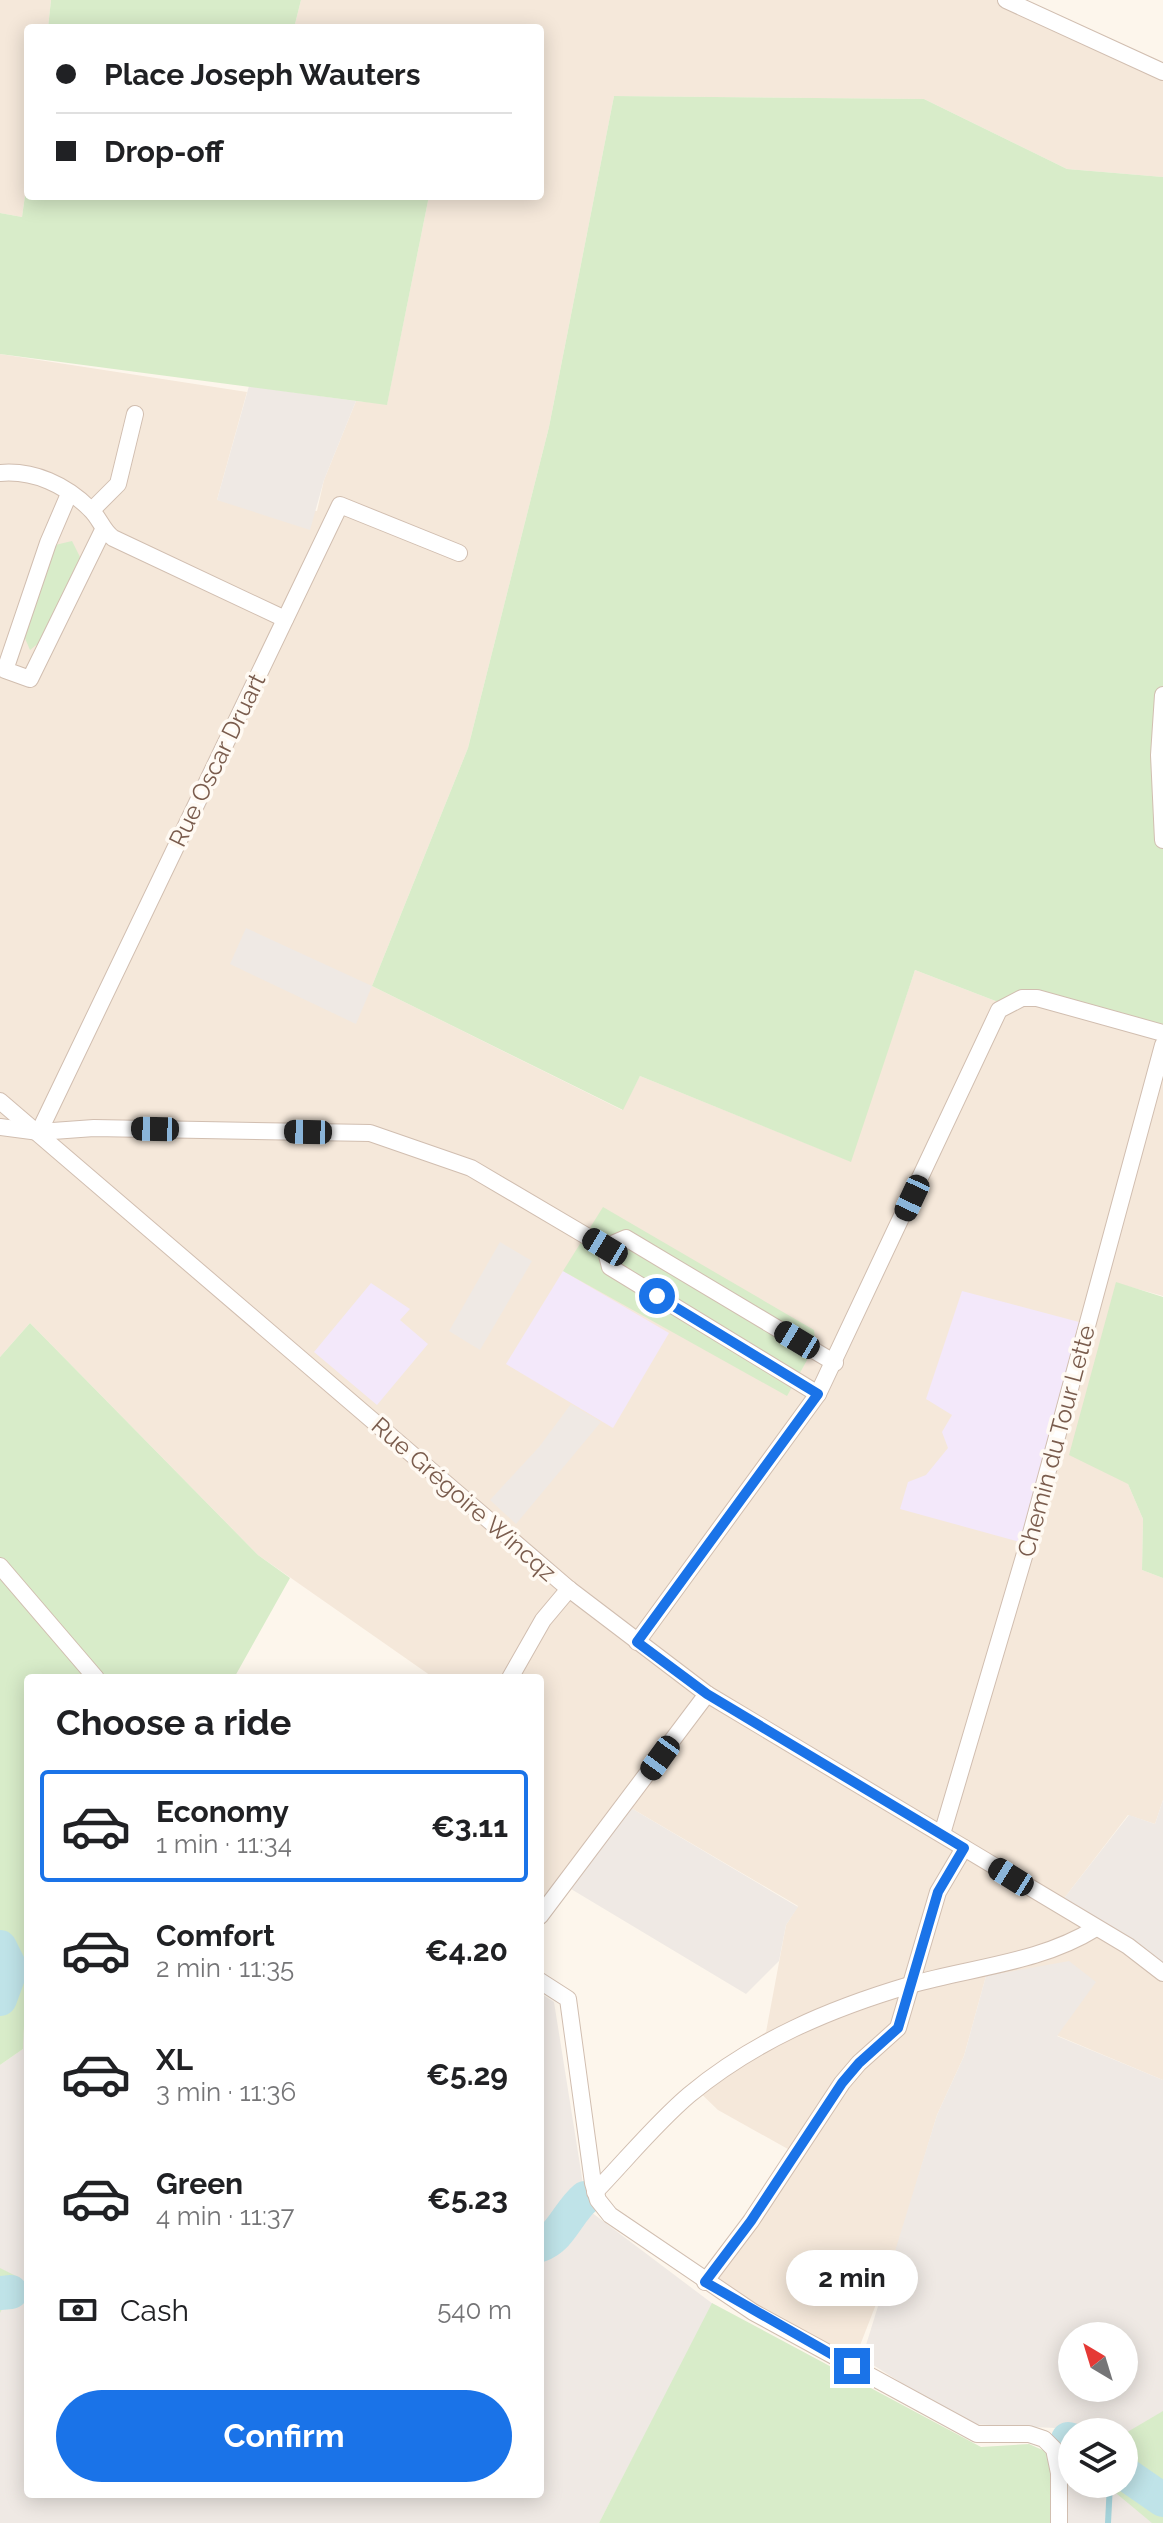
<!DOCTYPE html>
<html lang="en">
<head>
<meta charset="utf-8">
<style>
	body { margin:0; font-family:Raleway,sans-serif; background:#f6f6f6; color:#202124; height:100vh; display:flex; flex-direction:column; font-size:30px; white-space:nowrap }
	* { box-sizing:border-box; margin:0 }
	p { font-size:26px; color:#757577 }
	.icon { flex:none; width:44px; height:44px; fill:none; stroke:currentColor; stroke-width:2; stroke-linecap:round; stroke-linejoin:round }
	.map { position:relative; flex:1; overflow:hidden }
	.drawer { position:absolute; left:24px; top:1674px; width:520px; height:824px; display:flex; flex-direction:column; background:#fff; border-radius:8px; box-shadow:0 4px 20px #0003 }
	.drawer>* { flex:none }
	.guide { position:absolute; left:24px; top:24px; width:520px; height:176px; border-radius:8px; box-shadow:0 4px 20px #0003; display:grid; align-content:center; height:176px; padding:0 32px; background:#fff }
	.needle { width:52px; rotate:322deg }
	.buttons { position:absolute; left:1058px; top:2322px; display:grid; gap:16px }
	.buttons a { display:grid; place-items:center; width:80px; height:80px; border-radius:50%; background:#fff; box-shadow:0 4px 20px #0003; font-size:40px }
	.end { position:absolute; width:36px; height:36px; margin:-18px; border:10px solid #1a73e8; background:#fff; box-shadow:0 0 0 4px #fff }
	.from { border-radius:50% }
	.bubble { position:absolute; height:56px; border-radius:28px; background:#fff; box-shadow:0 4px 20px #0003; font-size:26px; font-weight:700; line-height:56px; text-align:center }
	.car { position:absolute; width:24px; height:48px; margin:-24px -12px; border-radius:10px; box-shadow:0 0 6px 2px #0007; background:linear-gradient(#222 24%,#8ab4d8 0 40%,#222 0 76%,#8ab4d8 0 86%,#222 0) }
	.guide b { display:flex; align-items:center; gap:28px; height:76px; font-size:30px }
	.guide b+b { border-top:2px solid #e0e0e0 }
	.guide i { width:20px; height:20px; background:#202124 }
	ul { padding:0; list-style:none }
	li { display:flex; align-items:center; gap:24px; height:112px; margin:0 16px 12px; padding:0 16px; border:4px solid transparent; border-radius:8px }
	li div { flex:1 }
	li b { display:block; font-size:30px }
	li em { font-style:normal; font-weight:700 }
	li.current { border-color:#1a73e8 }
	li>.icon { width:72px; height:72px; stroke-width:1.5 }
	h2 { padding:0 32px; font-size:36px; line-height:96px }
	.pay { display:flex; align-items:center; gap:20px; height:88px; padding:0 32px; font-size:30px }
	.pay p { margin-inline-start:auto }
	.cta { display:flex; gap:16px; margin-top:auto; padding:16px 32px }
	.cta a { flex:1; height:92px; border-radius:48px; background:#1a73e8; color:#fff; font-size:32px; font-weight:700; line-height:92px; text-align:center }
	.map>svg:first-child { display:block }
	.residential { fill:#f5e8da }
	.industrial { fill:#efe9e4; fill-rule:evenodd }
	.education { fill:#f3e8fa }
	.green { fill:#d8ecc9 }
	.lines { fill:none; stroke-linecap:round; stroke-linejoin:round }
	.stream { stroke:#a5d3da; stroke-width:6 }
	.river { stroke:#bfe3e8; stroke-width:34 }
	.minor-casing { stroke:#d1beb0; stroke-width:18 }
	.minor { stroke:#fff; stroke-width:16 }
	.route { stroke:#1a73e8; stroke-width:10 }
	.labels { text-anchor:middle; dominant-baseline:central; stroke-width:7; stroke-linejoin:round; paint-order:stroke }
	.street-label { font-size:24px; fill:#7a5c4d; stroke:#fffaf3 }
</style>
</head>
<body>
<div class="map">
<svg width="1163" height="2523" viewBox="0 0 1163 2523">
	<rect width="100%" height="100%" fill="#fdf6ec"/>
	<g class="residential">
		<polygon points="0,0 51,0 48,28 28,28 28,174 22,217 0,213"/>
		<polygon points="301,0 1020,0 1163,71 1163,177 1067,169 924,99 614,96 549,427 468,748 372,986 622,1110 640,1076 850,1161 915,970 1006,1005 1022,998 1163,1033 1163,1296 1116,1283 1128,1484 1143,1519 1142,1570 1163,1578 1163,1800 1155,1824 1128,1815 1059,1905 1159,1969 1163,1963 1163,2080 1056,2035 986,1976 964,2056 937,2115 894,2258 852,2366 705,2282 795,2153 718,2110 690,2083 766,2032 786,1925 798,1906 631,1808 540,1930 540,1678 434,1678 258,1555 30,1323 0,1357 0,354 247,392 217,500 317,511 324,480 356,401 387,404 429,196 540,196 540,28 294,28"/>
	</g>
	<g class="industrial">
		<polygon points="249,386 356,401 324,480 310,530 217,500"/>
		<polygon points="246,928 372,986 356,1024 230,964"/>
		<polygon points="500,1242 532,1261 480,1350 449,1331"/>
		<polygon points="571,1404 601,1422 516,1524 490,1500 539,1447"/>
		<polygon points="1163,1800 1163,1962 1158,1969 1058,1906 1129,1815 1155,1824"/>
		<polygon points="631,1808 798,1907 786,1925 779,1961 746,1994 571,1889"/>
		<polygon points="28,1936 28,2494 540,2494 540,1993 554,2002 587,2209 713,2304 599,2523 0,2523 0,2065 23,2049"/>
		<path d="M1069,1961L1096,1982L1057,2036L1163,2080V2523H1067L1066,2446L1056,2428L967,2424L862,2358L937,2115L964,2056L986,1976ZM1072,2336H1124V2388H1072ZM1072,2432H1124V2484H1072Z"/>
	</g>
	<g class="education">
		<polygon points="563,1271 669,1333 613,1428 506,1364"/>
		<polygon points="371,1283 410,1309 400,1320 428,1344 377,1405 314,1352"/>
		<polygon points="962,1291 1079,1322 1020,1542 900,1509 908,1482 926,1475 948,1448 942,1432 952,1415 926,1399"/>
	</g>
	<g class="green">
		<polygon points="51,0 301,0 294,28 48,28"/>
		<polygon points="614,96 924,99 1067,169 1163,177 1163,1033 1043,1000 1006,1005 915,970 851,1162 640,1076 623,1110 372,986 468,748 549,427"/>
		<polygon points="28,174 28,196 429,196 387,405 0,354 0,213 22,217"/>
		<polygon points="72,541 80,557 40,642 30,650 24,636 55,545"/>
		<polygon points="603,1207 814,1330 816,1344 787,1396 563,1271"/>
		<polygon points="1116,1282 1163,1297 1163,1578 1142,1570 1143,1519 1128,1484 1069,1455"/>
		<polygon points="30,1323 258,1555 290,1578 234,1678 28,1678 28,1936 23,2049 0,2065 0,1357"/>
		<polygon points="0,2268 18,2277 0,2313"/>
		<polygon points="712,2303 981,2447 1029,2444 1047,2452 1052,2474 1052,2523 599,2523"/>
		<polygon points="1163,2411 1163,2523 1152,2523 1105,2484 1124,2484 1124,2434"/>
	</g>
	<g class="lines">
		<polyline class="stream" points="1108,2523 1110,2484"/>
		<g class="river">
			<polyline points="0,1947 11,1969 0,1999"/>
			<path d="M540,2245C561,2238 568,2212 585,2198"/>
			<polyline points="0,2293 11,2292"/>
			<polyline points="1068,2439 1072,2440"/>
			<polyline points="1124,2473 1163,2500"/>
		</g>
		<g class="minor-casing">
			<g id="minor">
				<polyline points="1006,0 1163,72"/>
				<path d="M0,473C34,470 66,485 90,509C100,518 102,530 113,538L285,619"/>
				<polyline points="69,494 48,543 5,670 30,679 103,530"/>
				<polyline points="92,510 118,484 135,414"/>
				<polyline points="1163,695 1159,755 1163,840"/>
				<polyline points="0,1101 569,1589 707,1694 1128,1946 1163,1973"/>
				<polyline points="0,1127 39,1132 94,1128 370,1133 471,1168 605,1247"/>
				<polyline points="39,1132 340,505 459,553"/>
				<polyline points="818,1394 610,1267 605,1247 626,1238 835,1363"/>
				<polyline points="0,1566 96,1678"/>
				<polyline points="637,1642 818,1394 999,1010 1022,998 1037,998 1163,1033"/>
				<polyline points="510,1678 543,1620 569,1589"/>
				<polyline points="942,1834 1031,1533 1163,1045"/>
				<polyline points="540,1916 707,1694"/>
				<polyline points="540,1981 568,1999 593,2183 598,2200 610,2215 753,2312 977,2434 1029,2434 1044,2439 1054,2449 1059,2473 1059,2523"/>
				<path d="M595,2192C626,2160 655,2124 689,2095C754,2041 829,2009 910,1985C972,1967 1040,1963 1096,1928"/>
				<polyline points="705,2282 751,2221 842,2083 859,2063 898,2028 938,1892 964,1848"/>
			</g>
		</g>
		<use href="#minor" class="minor"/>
	</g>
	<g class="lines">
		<polyline class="route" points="657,1296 818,1394 637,1642 707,1694 964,1848 938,1892 898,2028 859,2063 842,2083 751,2221 705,2282 852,2366"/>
	</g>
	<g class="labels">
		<g class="street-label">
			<text transform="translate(217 760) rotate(-64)">Rue Oscar Druart</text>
			<text transform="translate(1056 1441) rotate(-75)">Chemin du Tour Lette</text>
			<text transform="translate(464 1499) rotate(41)">Rue Grégoire Wincqz</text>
		</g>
	</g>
</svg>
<div class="buttons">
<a><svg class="needle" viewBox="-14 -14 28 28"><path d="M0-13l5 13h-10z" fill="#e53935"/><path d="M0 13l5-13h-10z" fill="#757577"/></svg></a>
<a><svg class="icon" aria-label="layers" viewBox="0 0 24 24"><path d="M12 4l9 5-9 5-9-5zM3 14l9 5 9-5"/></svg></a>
</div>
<i class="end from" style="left:657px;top:1296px"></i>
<i class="end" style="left:852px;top:2366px"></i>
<div class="bubble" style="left:786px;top:2250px;width:132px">2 min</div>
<i class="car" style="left:155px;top:1129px;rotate:271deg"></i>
<i class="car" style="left:308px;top:1132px;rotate:271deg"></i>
<i class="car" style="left:912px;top:1198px;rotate:205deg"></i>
<i class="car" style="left:605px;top:1247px;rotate:301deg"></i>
<i class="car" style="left:797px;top:1340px;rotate:301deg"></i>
<i class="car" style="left:660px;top:1758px;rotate:216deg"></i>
<i class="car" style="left:1011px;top:1877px;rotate:302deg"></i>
<div class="guide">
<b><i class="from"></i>Place Joseph Wauters</b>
<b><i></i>Drop-off</b>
</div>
<section class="drawer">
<h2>Choose a ride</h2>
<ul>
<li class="current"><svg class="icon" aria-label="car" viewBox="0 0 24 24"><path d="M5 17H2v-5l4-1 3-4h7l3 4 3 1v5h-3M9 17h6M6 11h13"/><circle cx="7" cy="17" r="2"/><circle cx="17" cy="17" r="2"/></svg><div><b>Economy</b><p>1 min · 11:34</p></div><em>€3.11</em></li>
<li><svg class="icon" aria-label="car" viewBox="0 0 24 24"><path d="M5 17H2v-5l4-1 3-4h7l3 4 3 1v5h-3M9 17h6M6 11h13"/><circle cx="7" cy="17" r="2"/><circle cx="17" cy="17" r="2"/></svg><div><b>Comfort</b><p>2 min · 11:35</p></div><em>€4.20</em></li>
<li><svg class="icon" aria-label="car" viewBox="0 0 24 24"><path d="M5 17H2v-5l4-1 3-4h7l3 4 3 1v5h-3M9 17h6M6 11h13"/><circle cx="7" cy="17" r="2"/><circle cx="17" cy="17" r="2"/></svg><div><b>XL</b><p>3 min · 11:36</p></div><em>€5.29</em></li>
<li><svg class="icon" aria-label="car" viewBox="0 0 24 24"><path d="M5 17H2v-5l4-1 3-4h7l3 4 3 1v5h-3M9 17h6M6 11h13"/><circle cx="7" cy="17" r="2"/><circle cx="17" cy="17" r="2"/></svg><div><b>Green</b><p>4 min · 11:37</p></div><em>€5.23</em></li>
</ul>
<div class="pay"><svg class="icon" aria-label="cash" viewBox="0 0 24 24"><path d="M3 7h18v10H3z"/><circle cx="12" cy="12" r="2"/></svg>Cash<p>540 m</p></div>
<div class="cta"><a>Confirm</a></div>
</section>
</div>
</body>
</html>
